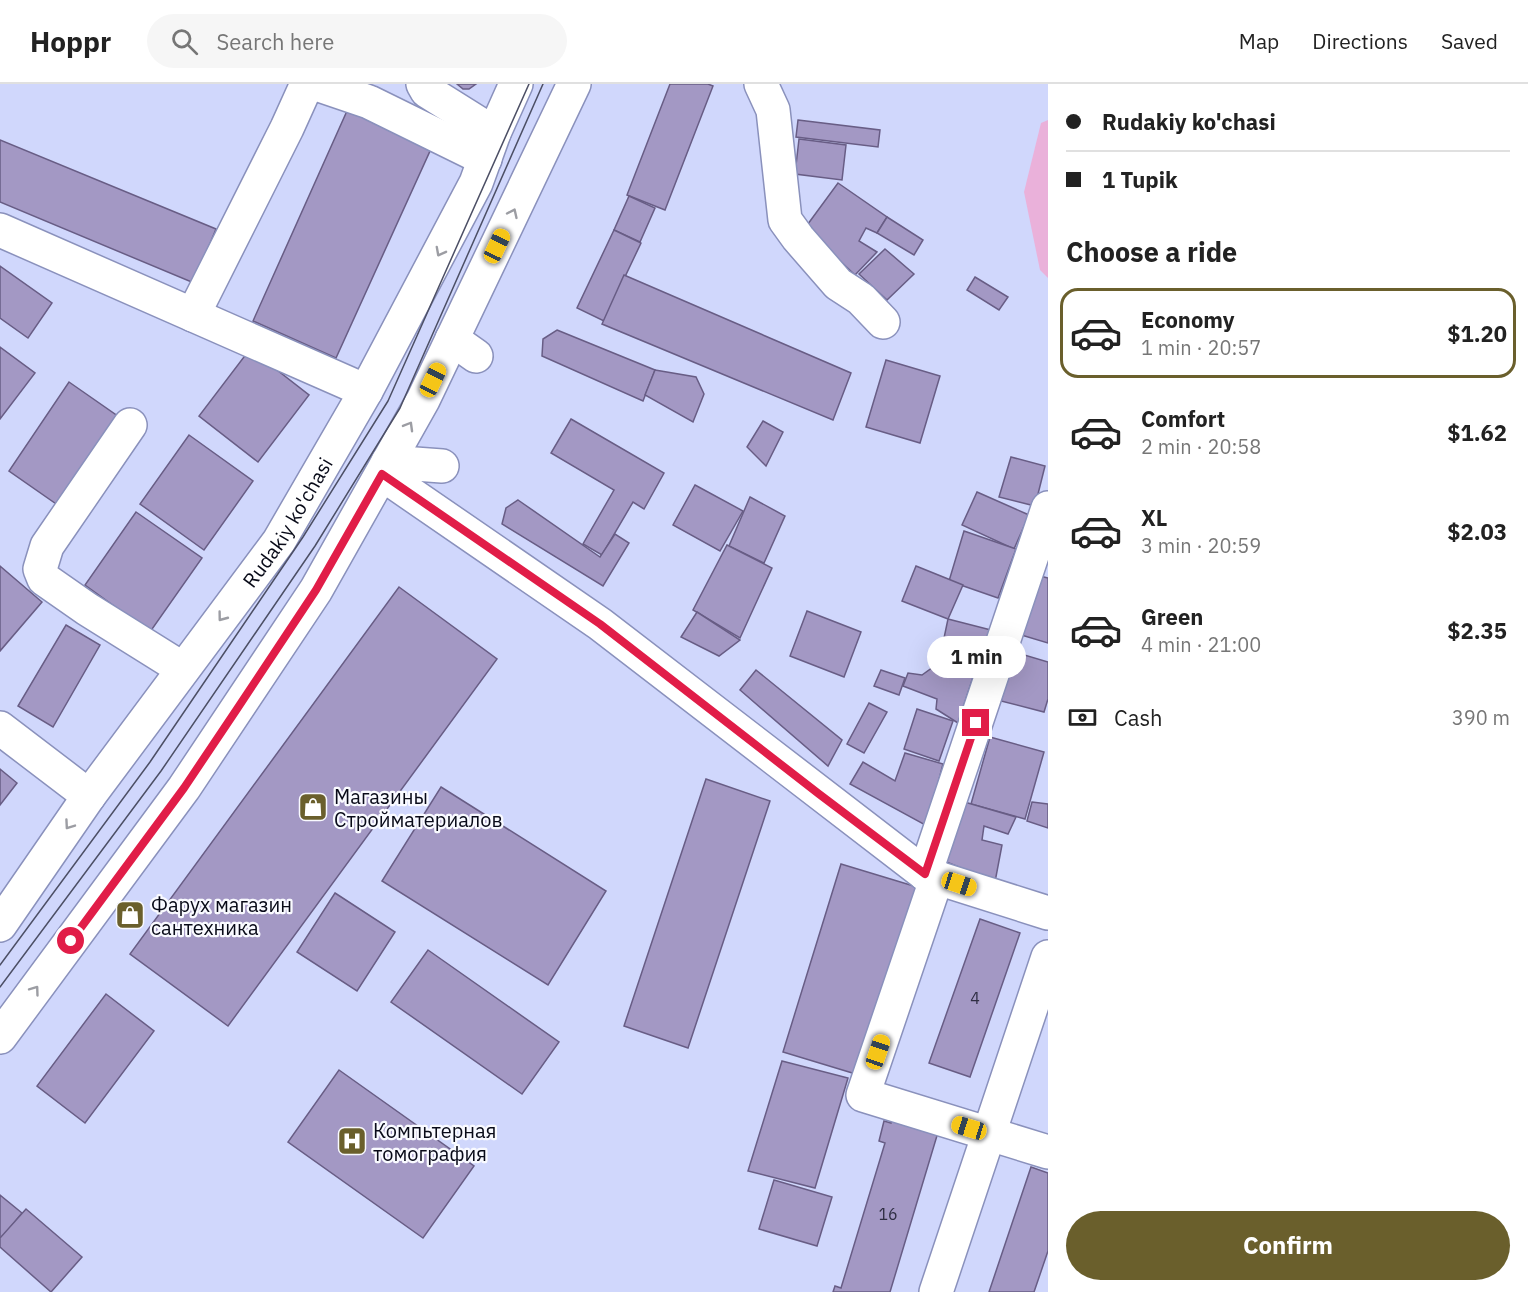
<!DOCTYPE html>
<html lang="en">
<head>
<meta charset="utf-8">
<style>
	body { margin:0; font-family:"IBM Plex Sans",sans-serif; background:#f6f6f6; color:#222; height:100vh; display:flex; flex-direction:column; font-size:22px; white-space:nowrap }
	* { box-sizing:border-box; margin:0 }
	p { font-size:20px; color:#767676 }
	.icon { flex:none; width:33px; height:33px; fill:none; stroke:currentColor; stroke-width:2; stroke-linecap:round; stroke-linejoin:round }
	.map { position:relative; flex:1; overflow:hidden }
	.drawer { display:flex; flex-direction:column; background:#fff; width:480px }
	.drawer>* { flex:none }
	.banner { display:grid; align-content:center; height:132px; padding:0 18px; background:#fff }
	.end { position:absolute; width:27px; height:27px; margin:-14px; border:8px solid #e11d48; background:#fff; box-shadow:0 0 0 3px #fff }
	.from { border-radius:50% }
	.bubble { position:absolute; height:42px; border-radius:21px; background:#fff; box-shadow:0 6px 24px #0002; font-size:20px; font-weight:700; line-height:42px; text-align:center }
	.car { position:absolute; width:18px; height:36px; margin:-18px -9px; border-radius:8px; box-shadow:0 0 4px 2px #0007; background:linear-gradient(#f5c518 24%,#345 0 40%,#f5c518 0 76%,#345 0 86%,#f5c518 0) }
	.banner b { display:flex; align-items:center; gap:21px; height:57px; font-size:22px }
	.banner b+b { border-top:2px solid #e0e0e0 }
	.banner i { width:15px; height:15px; background:#222 }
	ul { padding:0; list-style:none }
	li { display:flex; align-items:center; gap:18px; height:90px; margin:0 12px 9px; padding:0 6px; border:3px solid transparent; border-radius:18px }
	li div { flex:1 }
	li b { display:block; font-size:22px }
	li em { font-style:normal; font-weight:700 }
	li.selected { border-color:#6a5f2c }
	li>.icon { width:54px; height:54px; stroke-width:1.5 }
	h2 { padding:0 18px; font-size:27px; line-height:72px }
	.pay { display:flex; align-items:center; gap:15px; height:66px; padding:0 18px; font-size:22px }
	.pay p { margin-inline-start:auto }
	.cta { display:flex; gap:12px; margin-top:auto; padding:12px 18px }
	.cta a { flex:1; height:69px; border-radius:36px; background:#6a5f2c; color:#fff; font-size:24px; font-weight:700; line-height:69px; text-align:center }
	header { display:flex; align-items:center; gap:36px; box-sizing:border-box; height:84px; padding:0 30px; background:#fff; border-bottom:2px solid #e0e0e0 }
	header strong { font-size:28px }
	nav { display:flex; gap:33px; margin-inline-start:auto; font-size:21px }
	.search { width:420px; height:54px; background:#f6f6f6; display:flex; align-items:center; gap:15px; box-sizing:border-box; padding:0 21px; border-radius:33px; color:#767676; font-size:22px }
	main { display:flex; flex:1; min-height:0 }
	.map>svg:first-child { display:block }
	.green { fill:#eab1da }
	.building { fill:#a398c4; stroke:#685d85; stroke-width:1.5 }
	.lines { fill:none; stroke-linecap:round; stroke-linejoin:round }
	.minor-casing { stroke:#8a91bc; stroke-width:36 }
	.major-casing { stroke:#8a91bc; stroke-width:36 }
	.minor { stroke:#fff; stroke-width:33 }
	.major { stroke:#fff; stroke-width:33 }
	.tram { stroke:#4c4f65; stroke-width:1.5 }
	.oneway { stroke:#9c9da3 }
	.route { stroke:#e11d48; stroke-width:8 }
	.labels { text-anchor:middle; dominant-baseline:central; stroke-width:4.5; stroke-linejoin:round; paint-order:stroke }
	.number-label { font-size:16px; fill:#2f2e43 }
	.street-label { font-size:20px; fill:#080a18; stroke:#f9faff }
	.poi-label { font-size:20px; fill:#080a18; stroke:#f9faff; text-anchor:start }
</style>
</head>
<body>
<header>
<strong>Hoppr</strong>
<div class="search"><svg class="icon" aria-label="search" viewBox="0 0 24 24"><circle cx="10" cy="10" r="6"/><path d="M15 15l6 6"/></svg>Search here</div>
<nav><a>Map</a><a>Directions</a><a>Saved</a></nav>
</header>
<main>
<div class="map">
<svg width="1048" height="1208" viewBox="0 0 1048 1208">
	<rect width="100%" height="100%" fill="#d0d7fc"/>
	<polygon class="green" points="1048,36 1048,194 1040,186 1024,108 1041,39"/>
	<g class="building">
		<polygon points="457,0 476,0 469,5 463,5"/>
		<polygon points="670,0 708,0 713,2 665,126 627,111"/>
		<polygon points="351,18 435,56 336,274 253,237"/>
		<polygon points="798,36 880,46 878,63 796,53"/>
		<polygon points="799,55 846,61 842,96 795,90"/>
		<polygon points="0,56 216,145 194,199 0,118"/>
		<polygon points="838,99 887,133 877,149 866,144 859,157 877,168 855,191 805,144"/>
		<polygon points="629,112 655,124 640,158 614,146"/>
		<polygon points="887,133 923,156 914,171 877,149"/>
		<polygon points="614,146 641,159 604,237 577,224"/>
		<polygon points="885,165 914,190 887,216 859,190"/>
		<polygon points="0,182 52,219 28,254 0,234"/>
		<polygon points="624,191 851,289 833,336 602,240"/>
		<polygon points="975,193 1008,213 999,226 967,206"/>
		<polygon points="557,246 655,286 643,317 542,272 543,255"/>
		<polygon points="0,263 35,289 0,335"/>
		<polygon points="250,265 309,311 258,378 199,332"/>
		<polygon points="886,276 940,292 920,359 866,343"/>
		<polygon points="655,286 696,293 704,310 693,338 645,311"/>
		<polygon points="69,298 122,335 62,424 9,387"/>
		<polygon points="571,335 664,389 644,425 633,418 602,471 583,460 614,406 551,369"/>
		<polygon points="763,337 783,348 766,382 747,363"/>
		<polygon points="189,351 253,397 204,466 140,420"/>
		<polygon points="1011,373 1045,382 1035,422 999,413"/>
		<polygon points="695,401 743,427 720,467 673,441"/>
		<polygon points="977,408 1029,431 1014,465 962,441"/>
		<polygon points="750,413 785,432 764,479 729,462"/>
		<polygon points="518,416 600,473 615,450 629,459 603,502 502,440 506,424"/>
		<polygon points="136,428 202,474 150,548 85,501"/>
		<polygon points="964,447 1016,465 998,514 949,497"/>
		<polygon points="727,461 772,484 740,554 693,526"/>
		<polygon points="0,482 42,518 0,567"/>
		<polygon points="916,482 963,501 948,535 902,517"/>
		<polygon points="1036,491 1048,494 1048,559 1018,550"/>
		<polygon points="399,503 497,575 228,942 130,870"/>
		<polygon points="807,527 861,548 844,593 790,572"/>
		<polygon points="697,528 740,556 719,572 681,553"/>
		<polygon points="948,535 991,546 982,568 944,554"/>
		<polygon points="66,541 100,561 53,643 18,622"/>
		<polygon points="943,556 981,569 958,639 936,625 937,615 903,602 908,589 922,591 933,583"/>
		<polygon points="1014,568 1048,578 1048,615 1044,628 1001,617"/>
		<polygon points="756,586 842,656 828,682 740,606"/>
		<polygon points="881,586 905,594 899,611 874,602"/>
		<polygon points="869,619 887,628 864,669 847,660"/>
		<polygon points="917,625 953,637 939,677 904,665"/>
		<polygon points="990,653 1044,668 1025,735 971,720"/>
		<polygon points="905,669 943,680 927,742 850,700 863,678 895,697"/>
		<polygon points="0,685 17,699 0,721"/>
		<polygon points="706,695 770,717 688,964 624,942"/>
		<polygon points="441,703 606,807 548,901 382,797"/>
		<polygon points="961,717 1016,733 1008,750 984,742 982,756 1002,761 995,798 944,777"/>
		<polygon points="1032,718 1048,720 1048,744 1027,737"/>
		<polygon points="841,780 917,803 859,991 783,968"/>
		<polygon points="335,809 395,848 357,907 297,868"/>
		<polygon points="980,835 1020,849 970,993 929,979"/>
		<polygon points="428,866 559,958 522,1010 391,918"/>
		<polygon points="106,910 154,947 85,1039 37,1002"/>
		<polygon points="782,977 848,994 815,1104 748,1087"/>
		<polygon points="339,986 474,1082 423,1154 288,1058"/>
		<polygon points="893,1031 939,1045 890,1208 833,1208 835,1202 841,1204 885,1059 879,1057 884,1037 891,1039"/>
		<polygon points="1031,1083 1048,1089 1048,1167 1034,1208 989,1208"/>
		<polygon points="774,1096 832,1113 817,1162 759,1145"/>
		<polygon points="0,1111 22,1129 0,1156"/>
		<polygon points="26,1125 82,1173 51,1208 0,1163 0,1154"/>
	</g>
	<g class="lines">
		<g class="minor-casing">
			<g id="minor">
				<polyline points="316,0 369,18 485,75"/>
				<polyline points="423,0 427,7 494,49"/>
				<polyline points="761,0 773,26 785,136 798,154 838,200 861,215 883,238"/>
				<polyline points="0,146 366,307"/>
				<polyline points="193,231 287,44 306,2 312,0"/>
				<polyline points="452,255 476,272"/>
				<polyline points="130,341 47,462 40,485 44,495 87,525 183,585"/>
				<polyline points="388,378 442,382"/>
				<polyline points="382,390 600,540 925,790 1048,829"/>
				<polyline points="0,644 89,712"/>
				<polyline points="925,790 1048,424"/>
				<polyline points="937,793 863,1011 1048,1068"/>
				<polyline points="936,1208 1048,873"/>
			</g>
		</g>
		<g class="major-casing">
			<g id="major">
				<path id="s1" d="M0,841L89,712L279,457L366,307L476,99L494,49L516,0"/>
				<polyline points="0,953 184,704 316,506 423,316 574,0"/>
			</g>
		</g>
		<use href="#minor" class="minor"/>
		<use href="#major" class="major"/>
		<g class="tram">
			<polyline points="0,881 150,678 303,453 388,317 529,0"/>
			<polyline points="0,903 161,687 315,462 400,324 543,0"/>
		</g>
	</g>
	<defs><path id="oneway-chevron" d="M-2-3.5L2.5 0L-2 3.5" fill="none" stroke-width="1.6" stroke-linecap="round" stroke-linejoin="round" transform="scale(1.5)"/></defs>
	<g class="oneway">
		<use href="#oneway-chevron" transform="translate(513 129) rotate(-65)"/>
		<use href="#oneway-chevron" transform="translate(440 168) rotate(118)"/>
		<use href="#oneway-chevron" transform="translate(409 342) rotate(-60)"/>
		<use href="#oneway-chevron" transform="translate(222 533) rotate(127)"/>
		<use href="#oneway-chevron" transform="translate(69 741) rotate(125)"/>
		<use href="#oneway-chevron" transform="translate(35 906) rotate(-54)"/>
	</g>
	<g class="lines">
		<polyline class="route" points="71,857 184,704 237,625 316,506 382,390 600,540 819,710 925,790 976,639"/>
	</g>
	<defs>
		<g id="shop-square" transform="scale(1.5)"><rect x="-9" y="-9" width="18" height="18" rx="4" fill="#6a5f2c" stroke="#f9faff"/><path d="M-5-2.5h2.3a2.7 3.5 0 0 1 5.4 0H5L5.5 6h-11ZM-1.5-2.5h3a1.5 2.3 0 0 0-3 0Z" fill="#fff"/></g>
		<g id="hospital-square" transform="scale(1.5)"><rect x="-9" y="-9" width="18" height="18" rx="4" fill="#6a5f2c" stroke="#f9faff"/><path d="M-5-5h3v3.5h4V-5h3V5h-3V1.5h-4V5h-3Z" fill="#fff"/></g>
	</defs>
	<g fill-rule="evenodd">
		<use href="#shop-square" x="313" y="723"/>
		<use href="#shop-square" x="130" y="831"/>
		<use href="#hospital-square" x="352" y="1057"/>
	</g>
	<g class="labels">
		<g class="number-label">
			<text x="975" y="914">4</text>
			<text x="888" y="1130">16</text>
		</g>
		<g class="street-label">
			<text stroke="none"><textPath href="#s1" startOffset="495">Rudakiy ko'chasi</textPath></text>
		</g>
		<g class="poi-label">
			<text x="334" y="712">Магазины<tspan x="334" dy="23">Стройматериалов</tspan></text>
			<text x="151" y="820">Фарух магазин<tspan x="151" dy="23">сантехника</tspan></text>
			<text x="373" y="1046">Компьтерная<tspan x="373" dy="23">томография</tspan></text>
		</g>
	</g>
</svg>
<i class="end from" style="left:71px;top:857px"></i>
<i class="end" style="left:976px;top:639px"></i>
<div class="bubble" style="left:927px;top:552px;width:99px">1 min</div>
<i class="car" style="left:497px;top:162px;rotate:25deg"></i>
<i class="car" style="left:433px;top:296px;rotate:26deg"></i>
<i class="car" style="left:959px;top:800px;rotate:108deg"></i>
<i class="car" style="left:878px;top:968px;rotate:19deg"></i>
<i class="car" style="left:969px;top:1044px;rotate:287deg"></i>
</div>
<section class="drawer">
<div class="banner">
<b><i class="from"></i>Rudakiy ko'chasi</b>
<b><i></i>1 Tupik</b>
</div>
<h2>Choose a ride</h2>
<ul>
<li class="selected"><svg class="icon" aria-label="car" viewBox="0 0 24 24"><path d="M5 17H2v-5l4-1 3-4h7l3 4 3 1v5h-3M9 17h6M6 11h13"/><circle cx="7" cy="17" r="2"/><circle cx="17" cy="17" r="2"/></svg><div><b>Economy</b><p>1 min · 20:57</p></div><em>$1.20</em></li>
<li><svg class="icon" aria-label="car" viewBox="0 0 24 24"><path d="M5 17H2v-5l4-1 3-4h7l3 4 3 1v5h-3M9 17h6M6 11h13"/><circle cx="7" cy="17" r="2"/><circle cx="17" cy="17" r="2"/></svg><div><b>Comfort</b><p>2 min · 20:58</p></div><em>$1.62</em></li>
<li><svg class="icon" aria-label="car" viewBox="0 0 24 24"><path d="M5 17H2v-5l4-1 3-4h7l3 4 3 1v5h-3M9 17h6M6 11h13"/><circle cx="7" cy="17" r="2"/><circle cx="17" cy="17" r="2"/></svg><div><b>XL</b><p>3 min · 20:59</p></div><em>$2.03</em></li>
<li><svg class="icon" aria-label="car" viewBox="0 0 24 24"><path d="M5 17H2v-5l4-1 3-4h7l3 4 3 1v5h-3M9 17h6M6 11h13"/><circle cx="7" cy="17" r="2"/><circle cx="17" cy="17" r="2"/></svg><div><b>Green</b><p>4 min · 21:00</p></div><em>$2.35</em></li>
</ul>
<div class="pay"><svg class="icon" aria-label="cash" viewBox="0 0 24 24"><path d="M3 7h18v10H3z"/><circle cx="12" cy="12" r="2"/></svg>Cash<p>390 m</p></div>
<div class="cta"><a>Confirm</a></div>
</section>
</main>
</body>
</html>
